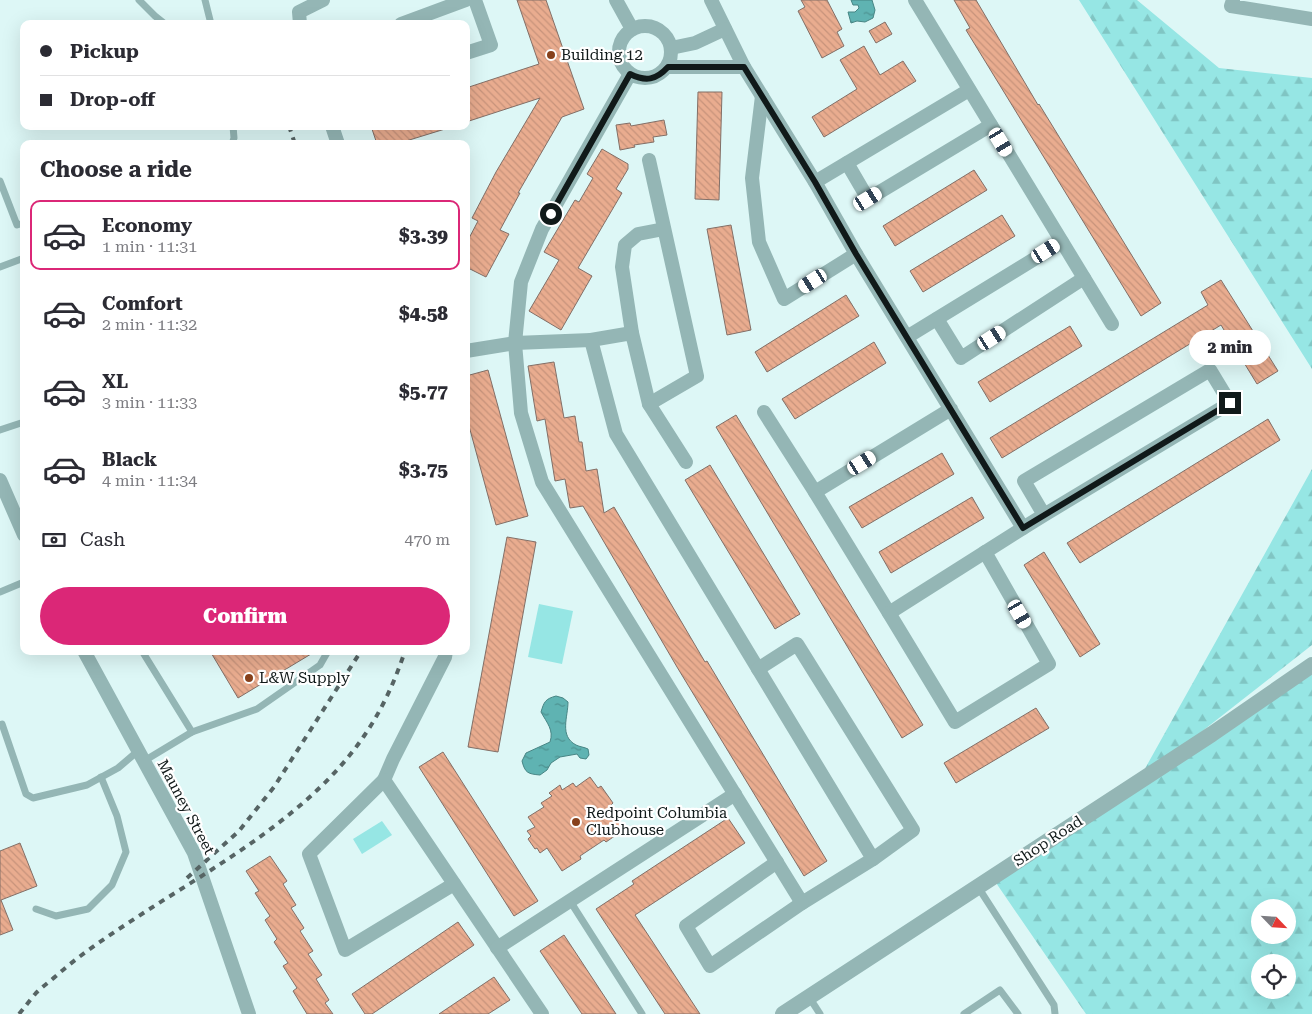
<!DOCTYPE html>
<html lang="en">
<head>
<meta charset="utf-8">
<style>
	body { margin:0; font-family:"Roboto Serif",serif; background:#f2f2f3; color:#2b2b33; height:100vh; display:flex; flex-direction:column; font-size:19px; white-space:nowrap }
	* { box-sizing:border-box; margin:0 }
	p { font-size:16px; color:#7c7c81 }
	.icon { flex:none; width:28px; height:28px; fill:none; stroke:currentColor; stroke-width:2; stroke-linecap:round; stroke-linejoin:round }
	.map { position:relative; flex:1; overflow:hidden }
	.details { position:absolute; left:20px; top:140px; width:450px; height:515px; display:flex; flex-direction:column; background:#fff; border-radius:10px; box-shadow:0 5px 20px #0002 }
	.details>* { flex:none }
	.top-card { position:absolute; left:20px; top:20px; width:450px; height:110px; border-radius:10px; box-shadow:0 5px 20px #0002; display:grid; align-content:center; height:110px; padding:0 20px; background:#fff }
	.needle { width:32px; rotate:115deg }
	.buttons { position:absolute; left:1251px; top:899px; display:grid; gap:10px }
	.buttons a { display:grid; place-items:center; width:45px; height:45px; border-radius:50%; background:#fff; box-shadow:0 5px 20px #0002; font-size:25px }
	.end { position:absolute; width:22px; height:22px; margin:-11px; border:6px solid #101919; background:#fff; box-shadow:0 0 0 2px #fff }
	.from { border-radius:50% }
	.bubble { position:absolute; height:35px; border-radius:18px; background:#fff; box-shadow:0 5px 20px #0002; font-size:16px; font-weight:800; line-height:35px; text-align:center }
	.car { position:absolute; width:15px; height:30px; margin:-15px -8px; border-radius:6px; box-shadow:0 0 4px 1px #0007; background:linear-gradient(#fff 24%,#345 0 40%,#fff 0 76%,#345 0 86%,#fff 0) }
	.top-card b { display:flex; align-items:center; gap:18px; height:48px; font-size:19px }
	.top-card b+b { border-top:1px solid #e1e1e2 }
	.top-card i { width:12px; height:12px; background:#2b2b33 }
	ul { padding:0; list-style:none }
	li { display:flex; align-items:center; gap:15px; height:70px; margin:0 10px 8px; padding:0 10px; border:2px solid transparent; border-radius:10px }
	li div { flex:1 }
	li b { display:block; font-size:19px }
	li em { font-style:normal; font-weight:800 }
	li.on { border-color:#db2777 }
	li>.icon { width:45px; height:45px; stroke-width:1.5 }
	h2 { padding:0 20px; font-size:22px; line-height:60px }
	.pay { display:flex; align-items:center; gap:12px; height:55px; padding:0 20px; font-size:19px }
	.pay p { margin-inline-start:auto }
	.primary-button { display:flex; gap:10px; margin-top:auto; padding:10px 20px }
	.primary-button a { flex:1; height:58px; border-radius:30px; background:#db2777; color:#fff; font-size:20px; font-weight:800; line-height:58px; text-align:center }
	.map>svg:first-child { display:block }
	.forest { fill:url(#forest-firs); fill-rule:evenodd }
	.park { fill:#96e6e4 }
	.water { fill:url(#water-ripples); stroke:#478584 }
	.building { fill:url(#building-back-hatch); stroke:#826f67 }
	.lines { fill:none; stroke-linecap:round; stroke-linejoin:round }
	.service { stroke:#94b6b5; stroke-width:7 }
	.minor { stroke:#94b6b5; stroke-width:14 }
	.tertiary { stroke:#94b6b5; stroke-width:16 }
	.rail { stroke:#566464; stroke-width:4; stroke-dasharray:6 6; stroke-linecap:butt }
	.route { stroke:#101919; stroke-width:6 }
	.poi-dot { fill:#87411c; stroke:#fff; stroke-width:2 }
	.labels { text-anchor:middle; dominant-baseline:central; stroke-width:4.5; stroke-linejoin:round; paint-order:stroke }
	.poi-label { font-size:15px; fill:#101919; stroke:#fff; text-anchor:start }
	.street-label { font-size:15px; fill:#101919; stroke:#fff }
</style>
</head>
<body>
<div class="map">
<svg width="1312" height="1014" viewBox="0 0 1312 1014">
	<defs>
		<pattern id="forest-firs" width="22" height="20" patternUnits="userSpaceOnUse" patternTransform="scale(1.25)"><rect width="22" height="20" fill="#96e6e4"/><path d="M5 1l3.5 6h-7zM16 11l3.5 6h-7z" fill="#80c5c3"/></pattern>
		<pattern id="water-ripples" width="26" height="14" patternUnits="userSpaceOnUse" patternTransform="scale(1.25)"><rect width="26" height="14" fill="#5fb3b2"/><path d="M2 4q2-2 4 0t4 0M15 11q2-2 4 0t4 0" fill="none" stroke="#4d9190"/></pattern>
		<pattern id="building-back-hatch" width="6" height="6" patternUnits="userSpaceOnUse" patternTransform="scale(1.25)"><rect width="6" height="6" fill="#e9ac8f"/><path d="M-1 5l2 2M0 0l6 6M5-1l2 2" fill="none" stroke="#c7937b"/></pattern>
	</defs>
	<rect width="100%" height="100%" fill="#ddf7f6"/>
	<g class="forest">
		<polygon points="1079,0 1137,0 1219,68 1312,78 1312,369"/>
		<path d="M1312,469V645L1145,776L1312,664V1014H1086L992,877L1137,783ZM1260,908H1288V935H1260ZM1260,962H1288V990H1260Z"/>
	</g>
	<g class="park">
		<polygon points="539,604 573,611 562,664 528,657"/>
		<polygon points="382,821 392,835 362,854 353,839"/>
	</g>
	<g class="water">
		<polygon points="851,0 872,0 875,10 873,18 865,22 857,21 851,23 848,12 855,12 859,8 858,5 853,5"/>
		<path d="M556,696L563,698L568,702C568,717 559,736 576,745C580,747 584,747 588,749L589,755L586,759L580,758L577,754L560,757L551,763L547,770L540,775C528,774 525,773 522,761L526,753L550,742C554,730 547,723 541,712C544,702 545,699 556,696Z"/>
	</g>
	<g class="building">
		<polygon points="517,0 546,0 584,109 562,117 518,193 520,193 500,230 509,234 486,277 466,267 466,244 478,221 472,218 496,172 540,98 466,122 466,88 539,64"/>
		<polygon points="801,0 827,0 842,29 837,32 844,46 822,58 798,11 805,7"/>
		<polygon points="954,0 976,0 1038,105 1039,104 1161,303 1141,316 966,30 970,28"/>
		<polygon points="885,22 892,34 876,43 869,31"/>
		<polygon points="864,46 880,75 903,61 916,81 824,137 812,117 857,89 840,60"/>
		<polygon points="698,92 722,92 719,200 695,199"/>
		<polygon points="664,120 667,135 653,137 654,142 634,145 635,147 620,150 616,125 630,123 631,126"/>
		<polygon points="371,126 445,126 445,129 406,141 407,144 377,144"/>
		<polygon points="602,149 628,164 628,169 616,189 622,193 578,268 592,276 561,330 529,311 559,260 544,252 575,200 579,202 593,178 587,174"/>
		<polygon points="974,170 987,190 895,246 883,226"/>
		<polygon points="1002,215 1015,236 923,292 910,271"/>
		<polygon points="731,225 751,330 727,335 707,229"/>
		<polygon points="1221,280 1278,371 1257,384 1221,325 1002,458 990,438 1208,305 1201,292"/>
		<polygon points="846,295 859,316 767,372 755,352"/>
		<polygon points="1070,326 1082,346 990,402 978,382"/>
		<polygon points="874,342 886,363 795,419 782,399"/>
		<polygon points="554,362 564,418 575,416 579,442 582,442 586,471 597,469 604,513 614,507 705,662 707,661 827,861 804,876 677,667 583,506 570,508 565,479 555,481 545,419 537,421 528,366"/>
		<polygon points="488,370 528,516 496,525 466,415 466,376"/>
		<polygon points="736,415 923,725 902,738 716,427"/>
		<polygon points="1268,419 1280,440 1080,563 1067,543"/>
		<polygon points="942,453 954,474 862,528 849,507"/>
		<polygon points="710,465 800,614 775,629 685,480"/>
		<polygon points="972,497 984,518 891,573 879,552"/>
		<polygon points="507,537 536,542 498,752 468,747"/>
		<polygon points="1044,552 1100,644 1080,657 1024,565"/>
		<polygon points="210,651 316,651 238,698"/>
		<polygon points="1036,708 1049,728 956,783 944,763"/>
		<polygon points="443,752 538,901 514,916 419,767"/>
		<polygon points="590,777 598,788 601,786 613,803 610,806 625,829 606,842 604,840 580,856 581,859 562,871 547,848 540,853 537,848 535,849 528,839 531,836 527,831 535,827 528,817 544,807 541,803 552,796 549,793 560,785 562,790 573,783 576,787"/>
		<polygon points="728,818 745,843 635,915 700,1014 665,1014 596,909 634,884 632,881"/>
		<polygon points="20,843 37,886 1,900 13,930 0,935 0,851"/>
		<polygon points="270,856 287,881 283,884 296,905 291,908 304,928 300,931 313,951 308,954 322,975 316,979 329,1000 325,1003 333,1014 307,1014 293,991 297,988 283,966 288,963 274,942 277,939 265,920 270,916 255,893 259,891 246,871"/>
		<polygon points="458,922 474,945 372,1014 365,1014 352,994"/>
		<polygon points="564,935 616,1014 582,1014 540,951"/>
		<polygon points="494,977 510,1000 488,1014 439,1014"/>
	</g>
	<g class="lines">
		<g class="service">
			<polyline points="139,0 155,16 165,24"/>
			<polyline points="205,0 211,24"/>
			<polyline points="232,144 234,138 233,126"/>
			<polyline points="0,181 17,225 24,223"/>
			<polyline points="0,267 24,258"/>
			<polyline points="0,430 24,422"/>
			<polyline points="0,592 24,582"/>
			<polyline points="142,651 192,732"/>
			<polyline points="2,724 26,794 33,798 87,785 118,768 138,751"/>
			<polyline points="144,761 192,732 257,709 320,665 328,651"/>
			<polyline points="978,887 1054,1005 1055,1014"/>
			<polyline points="570,901 642,1014"/>
			<polyline points="36,909 56,916 88,909 112,885 126,852 117,816 101,777"/>
			<polyline points="809,997 820,1014"/>
			<polyline points="964,1014 1000,990 1018,1014"/>
		</g>
		<g class="minor">
			<polyline points="616,0 632,29"/>
			<polyline points="711,0 744,67 815,182 856,254 1023,528 889,613 815,492 951,409"/>
			<polyline points="915,0 1112,324"/>
			<polyline points="1233,0 1231,6 1312,19"/>
			<polyline points="300,24 299,12 323,0"/>
			<polyline points="401,24 466,0"/>
			<circle cx="645" cy="52" r="26"/>
			<polyline points="671,48 695,43 725,29"/>
			<polyline points="466,53 491,45 475,0"/>
			<polyline points="668,67 744,67"/>
			<polyline points="762,96 752,178 759,242 784,299 856,254"/>
			<polyline points="332,126 338,144"/>
			<polyline points="847,163 868,199 991,125"/>
			<polyline points="815,182 969,90"/>
			<polyline points="937,319 961,358 1084,278"/>
			<polyline points="632,333 622,267 625,245 638,234 664,229"/>
			<polyline points="907,337 1062,242"/>
			<polyline points="591,340 632,333 649,404 686,462"/>
			<polyline points="466,351 515,343 591,340 616,434 873,859 802,903 542,482 521,413 515,343 521,282 542,229 630,74"/>
			<polyline points="649,404 697,376 649,160"/>
			<polyline points="764,412 815,492"/>
			<polyline points="0,480 24,535"/>
			<polyline points="1023,528 1044,515 1230,403 1210,370 1024,481 1044,515"/>
			<polyline points="889,613 955,722 1049,664 985,552"/>
			<polyline points="84,651 194,853 249,1014"/>
			<polyline points="446,651 445,657 393,759 384,780 542,1014"/>
			<polyline points="758,669 797,644 913,830 873,859"/>
			<polyline points="384,780 309,854 345,950 454,884"/>
			<polyline points="777,862 686,926 710,966 802,903"/>
			<polyline points="497,948 735,794"/>
		</g>
		<polyline class="tertiary" points="783,1014 1212,734 1312,665"/>
		<g class="rail">
			<polyline points="289,126 295,144"/>
			<polyline points="187,878 239,831 274,787 361,651"/>
			<path d="M19,1014C25,1007 30,1000 36,993C42,987 49,982 56,976C84,951 116,931 148,910C223,862 313,811 364,736C382,710 395,681 405,651"/>
		</g>
	</g>
	<g class="lines">
		<path class="route" d="M551,214L630,74C646,82 656,80 668,67H744L815,182L856,254L1023,528L1230,403"/>
	</g>
	<g class="poi-dot">
		<circle cx="551" cy="55" r="5"/>
		<circle cx="249" cy="678" r="5"/>
		<circle cx="576" cy="822" r="5"/>
	</g>
	<g class="labels">
		<g class="poi-label">
			<text x="561" y="55">Building 12</text>
			<text x="259" y="678">L&amp;W Supply</text>
			<text x="586" y="813">Redpoint Columbia<tspan x="586" dy="17">Clubhouse</tspan></text>
		</g>
		<g class="street-label">
			<text transform="translate(186 807) rotate(62)">Mauney Street</text>
			<text transform="translate(1048 841) rotate(-33)">Shop Road</text>
		</g>
	</g>
</svg>
<div class="buttons">
<a><svg class="needle" viewBox="-14 -14 28 28"><path d="M0-13l5 13h-10z" fill="#e53935"/><path d="M0 13l5-13h-10z" fill="#7c7c81"/></svg></a>
<a><svg class="icon" aria-label="locate" viewBox="0 0 24 24"><circle cx="12" cy="12" r="6"/><path d="M12 2v4M12 18v4M2 12h4M18 12h4"/></svg></a>
</div>
<i class="end from" style="left:551px;top:214px"></i>
<i class="end" style="left:1230px;top:403px"></i>
<div class="bubble" style="left:1189px;top:330px;width:82px">2 min</div>
<i class="car" style="left:1001px;top:142px;rotate:149deg"></i>
<i class="car" style="left:868px;top:199px;rotate:59deg"></i>
<i class="car" style="left:1046px;top:251px;rotate:58deg"></i>
<i class="car" style="left:813px;top:281px;rotate:238deg"></i>
<i class="car" style="left:992px;top:338px;rotate:57deg"></i>
<i class="car" style="left:862px;top:463px;rotate:59deg"></i>
<i class="car" style="left:1020px;top:614px;rotate:150deg"></i>
<div class="top-card">
<b><i class="from"></i>Pickup</b>
<b><i></i>Drop-off</b>
</div>
<section class="details">
<h2>Choose a ride</h2>
<ul>
<li class="on"><svg class="icon" aria-label="car" viewBox="0 0 24 24"><path d="M5 17H2v-5l4-1 3-4h7l3 4 3 1v5h-3M9 17h6M6 11h13"/><circle cx="7" cy="17" r="2"/><circle cx="17" cy="17" r="2"/></svg><div><b>Economy</b><p>1 min · 11:31</p></div><em>$3.39</em></li>
<li><svg class="icon" aria-label="car" viewBox="0 0 24 24"><path d="M5 17H2v-5l4-1 3-4h7l3 4 3 1v5h-3M9 17h6M6 11h13"/><circle cx="7" cy="17" r="2"/><circle cx="17" cy="17" r="2"/></svg><div><b>Comfort</b><p>2 min · 11:32</p></div><em>$4.58</em></li>
<li><svg class="icon" aria-label="car" viewBox="0 0 24 24"><path d="M5 17H2v-5l4-1 3-4h7l3 4 3 1v5h-3M9 17h6M6 11h13"/><circle cx="7" cy="17" r="2"/><circle cx="17" cy="17" r="2"/></svg><div><b>XL</b><p>3 min · 11:33</p></div><em>$5.77</em></li>
<li><svg class="icon" aria-label="car" viewBox="0 0 24 24"><path d="M5 17H2v-5l4-1 3-4h7l3 4 3 1v5h-3M9 17h6M6 11h13"/><circle cx="7" cy="17" r="2"/><circle cx="17" cy="17" r="2"/></svg><div><b>Black</b><p>4 min · 11:34</p></div><em>$3.75</em></li>
</ul>
<div class="pay"><svg class="icon" aria-label="cash" viewBox="0 0 24 24"><path d="M3 7h18v10H3z"/><circle cx="12" cy="12" r="2"/></svg>Cash<p>470 m</p></div>
<div class="primary-button"><a>Confirm</a></div>
</section>
</div>
</body>
</html>
